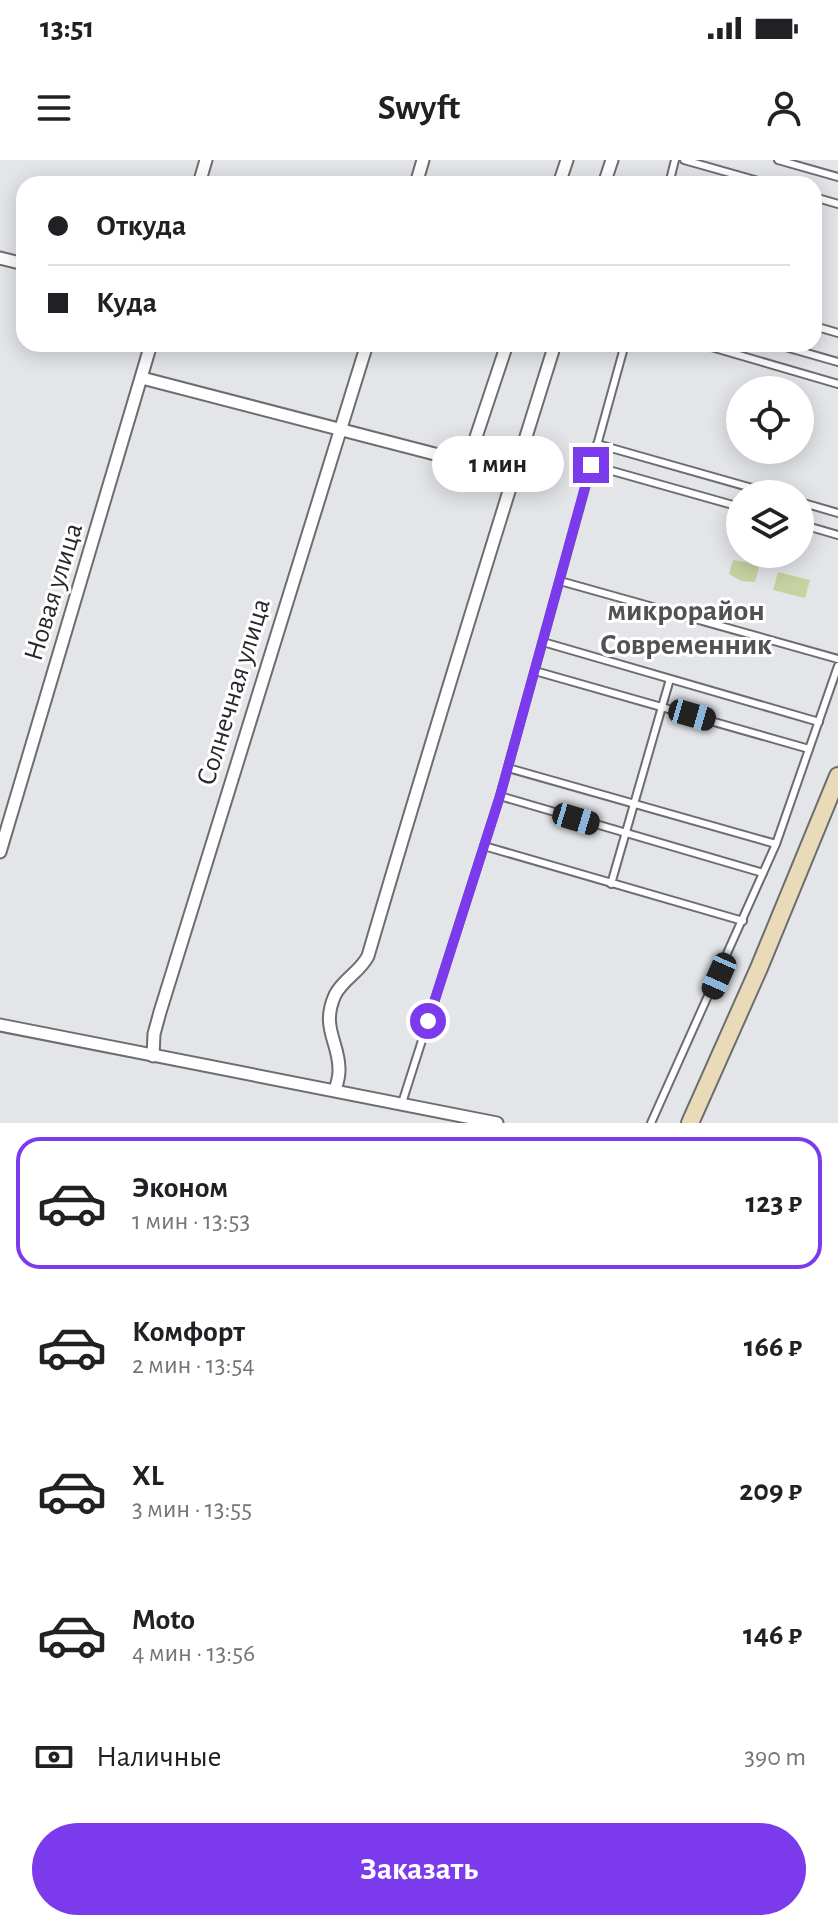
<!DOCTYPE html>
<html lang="ru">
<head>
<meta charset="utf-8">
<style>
	body { margin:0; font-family:"Alegreya Sans",sans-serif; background:#f2f2f2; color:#202124; height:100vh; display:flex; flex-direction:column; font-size:30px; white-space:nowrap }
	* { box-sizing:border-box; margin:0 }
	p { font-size:26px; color:#757577 }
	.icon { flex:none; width:44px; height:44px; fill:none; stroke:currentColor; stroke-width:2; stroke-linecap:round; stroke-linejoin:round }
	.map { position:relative; height:963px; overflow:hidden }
	.drawer { display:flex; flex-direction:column; background:#fff; flex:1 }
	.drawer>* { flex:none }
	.hud { position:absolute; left:16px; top:16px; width:806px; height:176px; border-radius:24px; box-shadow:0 4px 20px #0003; display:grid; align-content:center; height:176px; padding:0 32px; background:#fff }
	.fabs { position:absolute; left:726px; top:216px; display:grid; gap:16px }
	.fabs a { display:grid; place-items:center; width:88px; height:88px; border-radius:50%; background:#fff; box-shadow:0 4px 20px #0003; font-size:40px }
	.end { position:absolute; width:36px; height:36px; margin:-18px; border:10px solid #7c3aed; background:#fff; box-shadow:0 0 0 4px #fff }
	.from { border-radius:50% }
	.bubble { position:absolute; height:56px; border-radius:28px; background:#fff; box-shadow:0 4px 20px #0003; font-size:26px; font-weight:700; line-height:56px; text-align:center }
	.car { position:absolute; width:24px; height:48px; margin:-24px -12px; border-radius:10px; box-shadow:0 0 6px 2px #0007; background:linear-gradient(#222 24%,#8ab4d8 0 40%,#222 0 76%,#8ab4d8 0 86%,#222 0) }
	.hud b { display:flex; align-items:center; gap:28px; height:76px; font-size:30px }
	.hud b+b { border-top:2px solid #e0e0e0 }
	.hud i { width:20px; height:20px; background:#202124 }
	ul { padding:14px 0 0; list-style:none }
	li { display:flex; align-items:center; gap:24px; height:132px; margin:0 16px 12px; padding:0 16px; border:4px solid transparent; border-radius:24px }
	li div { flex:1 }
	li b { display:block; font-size:30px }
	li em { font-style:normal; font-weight:700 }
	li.current { border-color:#7c3aed }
	li>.icon { width:72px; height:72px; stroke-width:1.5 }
	.pay { display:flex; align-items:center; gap:20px; height:88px; padding:0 32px; font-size:30px }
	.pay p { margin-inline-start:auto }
	.button { display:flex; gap:16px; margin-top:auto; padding:16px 32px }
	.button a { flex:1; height:92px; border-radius:48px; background:#7c3aed; color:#fff; font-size:32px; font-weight:700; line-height:92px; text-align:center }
	.status { display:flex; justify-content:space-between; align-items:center; height:56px; padding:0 40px; background:#fff; direction:ltr }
	.status svg { height:22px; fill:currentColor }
	header { display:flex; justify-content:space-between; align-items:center; height:104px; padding:0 32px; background:#fff; font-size:36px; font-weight:700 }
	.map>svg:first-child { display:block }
	.green { fill:#c7d2a2 }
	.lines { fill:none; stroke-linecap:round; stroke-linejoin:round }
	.lane-casing { stroke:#6b6d70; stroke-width:10 }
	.street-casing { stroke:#6b6d70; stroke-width:15 }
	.secondary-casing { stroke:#6b6d70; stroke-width:20 }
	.lane { stroke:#fff; stroke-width:6 }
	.street { stroke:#fff; stroke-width:11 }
	.secondary { stroke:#e9dbb8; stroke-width:16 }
	.route { stroke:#7c3aed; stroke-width:10 }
	.labels { text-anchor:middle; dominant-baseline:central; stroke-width:6; stroke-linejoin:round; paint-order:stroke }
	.street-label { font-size:28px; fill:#272829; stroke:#fff }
	.neighbourhood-label { font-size:30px; font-weight:bold; fill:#505254; stroke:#fff }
</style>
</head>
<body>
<div class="status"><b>13:51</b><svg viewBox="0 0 49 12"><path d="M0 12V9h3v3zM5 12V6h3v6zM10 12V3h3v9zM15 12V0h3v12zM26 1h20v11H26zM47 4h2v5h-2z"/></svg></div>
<header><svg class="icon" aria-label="menu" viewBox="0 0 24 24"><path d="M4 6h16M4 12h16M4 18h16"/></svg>Swyft<svg class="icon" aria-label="person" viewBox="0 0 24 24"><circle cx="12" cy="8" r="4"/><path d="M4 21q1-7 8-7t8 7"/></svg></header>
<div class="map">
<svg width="838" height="963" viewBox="0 0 838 963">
	<rect width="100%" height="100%" fill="#e3e5e9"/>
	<g class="green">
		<polygon points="733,400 746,402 759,407 755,422 741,421 729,414"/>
		<polygon points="778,412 810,420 805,438 773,430"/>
	</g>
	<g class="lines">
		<g class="lane-casing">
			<g id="lane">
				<polyline points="684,0 769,24"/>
				<polyline points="778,0 838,17"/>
				<polyline points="669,24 675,0"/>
				<polyline points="814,37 838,44"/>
				<polyline points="814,166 838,173"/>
				<polyline points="701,184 838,224"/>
				<polyline points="775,184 838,202"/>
				<polyline points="597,284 773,334"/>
				<polyline points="591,305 740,347"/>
				<polyline points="800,342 838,353"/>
				<polyline points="800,364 838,375"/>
				<polyline points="560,421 838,499"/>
				<polyline points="543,482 819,562"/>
				<polyline points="535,511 809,589"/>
				<polyline points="508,608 776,684"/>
				<polyline points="500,636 763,713"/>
				<polyline points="484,686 743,761"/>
				<polyline points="611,724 670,519"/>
				<polyline points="402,943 500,636 625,184"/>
				<polyline points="651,963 776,684 838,506"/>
			</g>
		</g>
		<g class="street-casing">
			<g id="street">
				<polyline points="199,24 206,0"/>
				<polyline points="416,24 423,0"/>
				<polyline points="559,24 567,0"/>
				<polyline points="604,24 612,0"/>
				<polyline points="0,98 24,104"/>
				<polyline points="142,218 454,299 466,297 474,283 507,184"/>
				<polyline points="0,692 151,184"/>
				<polyline points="0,865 497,963"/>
				<polyline points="153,896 154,874 160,852 367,184"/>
				<path d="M335,930C337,924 339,917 339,911C340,883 320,868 335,835C343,819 360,812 368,796C428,591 491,388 555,184"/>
			</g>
		</g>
		<g class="secondary-casing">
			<polyline id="secondary" points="690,963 759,808 838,616"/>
		</g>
		<use href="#lane" class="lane"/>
		<use href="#street" class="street"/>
		<use href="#secondary" class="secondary"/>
	</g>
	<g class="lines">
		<polyline class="route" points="428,861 500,636 591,305"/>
	</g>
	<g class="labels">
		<g class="street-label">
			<text transform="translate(54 432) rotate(-73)">Новая улица</text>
			<text transform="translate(234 532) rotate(-73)">Солнечная улица</text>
		</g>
		<g class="neighbourhood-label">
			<text x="686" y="451">микрорайон<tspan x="686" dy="34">Современник</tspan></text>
		</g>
	</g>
</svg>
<div class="fabs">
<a><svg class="icon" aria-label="locate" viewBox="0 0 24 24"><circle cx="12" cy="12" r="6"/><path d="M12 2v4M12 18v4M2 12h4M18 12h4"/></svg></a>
<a><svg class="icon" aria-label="layers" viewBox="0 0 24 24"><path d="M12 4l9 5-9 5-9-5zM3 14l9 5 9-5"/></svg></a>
</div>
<i class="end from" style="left:428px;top:861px"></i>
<i class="end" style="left:591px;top:305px"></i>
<div class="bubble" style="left:432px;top:276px;width:132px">1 мин</div>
<i class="car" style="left:692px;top:555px;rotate:106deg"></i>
<i class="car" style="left:576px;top:659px;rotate:107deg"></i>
<i class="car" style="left:719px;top:816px;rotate:204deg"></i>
<div class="hud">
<b><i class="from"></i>Откуда</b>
<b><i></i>Куда</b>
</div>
</div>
<section class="drawer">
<ul>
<li class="current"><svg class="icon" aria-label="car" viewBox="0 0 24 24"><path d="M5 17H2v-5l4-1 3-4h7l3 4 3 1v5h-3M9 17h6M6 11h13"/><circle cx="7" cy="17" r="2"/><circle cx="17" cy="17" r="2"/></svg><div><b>Эконом</b><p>1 мин · 13:53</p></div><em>123 ₽</em></li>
<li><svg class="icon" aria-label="car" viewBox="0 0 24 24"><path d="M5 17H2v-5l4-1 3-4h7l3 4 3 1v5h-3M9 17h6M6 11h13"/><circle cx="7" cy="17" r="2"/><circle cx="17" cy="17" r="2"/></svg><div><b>Комфорт</b><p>2 мин · 13:54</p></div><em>166 ₽</em></li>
<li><svg class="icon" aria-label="car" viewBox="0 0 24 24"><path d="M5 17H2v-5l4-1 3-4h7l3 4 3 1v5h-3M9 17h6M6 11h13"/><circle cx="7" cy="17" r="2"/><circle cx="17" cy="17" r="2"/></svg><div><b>XL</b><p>3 мин · 13:55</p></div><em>209 ₽</em></li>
<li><svg class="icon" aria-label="car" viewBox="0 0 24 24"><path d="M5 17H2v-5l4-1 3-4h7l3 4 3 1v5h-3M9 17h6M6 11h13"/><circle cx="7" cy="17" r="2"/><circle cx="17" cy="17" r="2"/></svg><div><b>Moto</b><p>4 мин · 13:56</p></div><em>146 ₽</em></li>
</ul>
<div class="pay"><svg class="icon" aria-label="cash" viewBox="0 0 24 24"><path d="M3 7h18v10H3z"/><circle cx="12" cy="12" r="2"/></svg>Наличные<p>390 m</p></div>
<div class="button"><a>Заказать</a></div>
</section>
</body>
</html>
